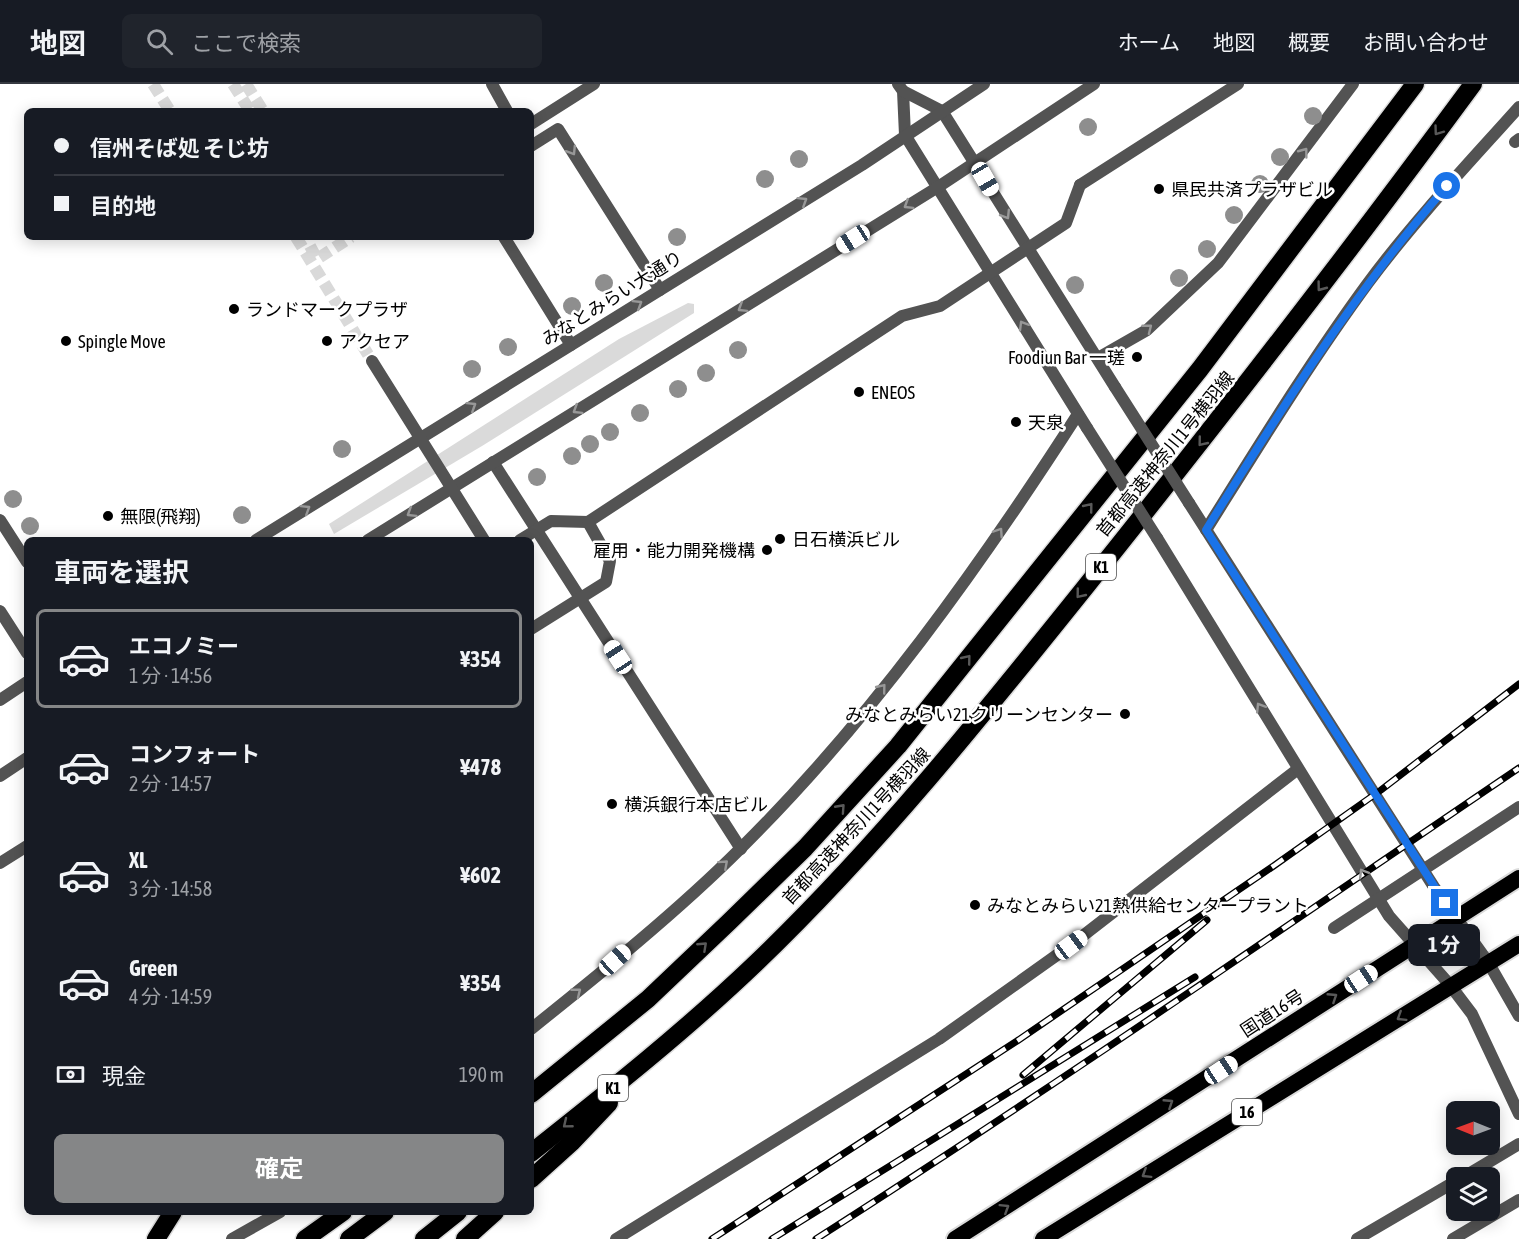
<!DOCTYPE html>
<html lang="ja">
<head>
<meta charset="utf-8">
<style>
	body { margin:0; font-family:"Asap Condensed","Noto Sans JP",sans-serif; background:#20242c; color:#f1f3f6; height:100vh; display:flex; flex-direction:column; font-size:22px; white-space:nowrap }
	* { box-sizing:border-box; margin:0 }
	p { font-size:20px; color:#9ea1a6 }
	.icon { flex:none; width:33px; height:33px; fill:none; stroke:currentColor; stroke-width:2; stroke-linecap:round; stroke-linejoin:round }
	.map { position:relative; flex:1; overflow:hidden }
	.drawer { position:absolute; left:24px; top:453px; width:510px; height:678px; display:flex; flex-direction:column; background:#171b24; border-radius:9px; box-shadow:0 3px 15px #0003 }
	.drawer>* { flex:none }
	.banner { position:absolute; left:24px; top:24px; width:510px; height:132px; border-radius:9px; box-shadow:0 3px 15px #0003; display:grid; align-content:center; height:132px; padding:0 30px; background:#171b24 }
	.needle { width:39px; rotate:271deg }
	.controls { position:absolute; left:1446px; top:1017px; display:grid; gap:12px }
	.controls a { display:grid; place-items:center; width:54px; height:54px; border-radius:9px; background:#171b24; box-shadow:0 3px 15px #0003; font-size:30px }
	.end { position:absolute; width:27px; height:27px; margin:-14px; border:8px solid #1a73e8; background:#fff; box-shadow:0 0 0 3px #fff }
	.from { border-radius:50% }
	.bubble { position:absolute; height:42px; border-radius:9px; background:#171b24; box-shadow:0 3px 15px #0003; font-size:20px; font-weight:700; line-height:42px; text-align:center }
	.car { position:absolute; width:18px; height:36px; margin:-18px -9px; border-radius:8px; box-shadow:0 0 4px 2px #0007; background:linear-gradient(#fff 24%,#345 0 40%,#fff 0 76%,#345 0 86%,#fff 0) }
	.banner b { display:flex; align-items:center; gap:21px; height:57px; font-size:22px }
	.banner b+b { border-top:2px solid #363941 }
	.banner i { width:15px; height:15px; background:#f1f3f6 }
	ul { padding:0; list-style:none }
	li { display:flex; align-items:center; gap:18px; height:99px; margin:0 12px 9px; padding:0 18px; border:3px solid transparent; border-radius:9px }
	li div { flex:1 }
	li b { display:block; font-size:22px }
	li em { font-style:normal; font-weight:700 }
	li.active { border-color:#858687 }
	li>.icon { width:54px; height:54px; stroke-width:1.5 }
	h2 { padding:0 30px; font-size:27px; line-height:72px }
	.pay { display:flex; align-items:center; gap:15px; height:66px; padding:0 30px; font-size:22px }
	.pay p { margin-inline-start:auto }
	.button { display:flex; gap:12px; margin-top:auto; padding:12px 30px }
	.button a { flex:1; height:69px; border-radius:9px; background:#858687; color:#fff; font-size:24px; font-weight:700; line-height:69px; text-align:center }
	header { display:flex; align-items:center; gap:36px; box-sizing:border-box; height:84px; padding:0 30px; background:#171b24; border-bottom:2px solid #363941 }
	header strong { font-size:28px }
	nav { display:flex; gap:33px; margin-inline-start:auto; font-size:21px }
	.search { width:420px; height:54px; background:#20242c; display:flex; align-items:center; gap:15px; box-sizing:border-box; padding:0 21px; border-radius:9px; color:#9ea1a6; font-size:22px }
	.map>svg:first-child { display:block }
	.green { fill:#dadada }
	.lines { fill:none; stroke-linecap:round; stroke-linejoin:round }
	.pedestrian-tunnel { stroke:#d9d9d9; stroke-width:12; stroke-dasharray:12 6; stroke-linecap:butt }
	.trunk-casing { stroke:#dbdbdb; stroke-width:20 }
	.motorway-casing { stroke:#dbdbdb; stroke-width:21 }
	.service { stroke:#535353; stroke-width:12 }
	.pedestrian { stroke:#535353; stroke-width:12 }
	.minor { stroke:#535353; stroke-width:12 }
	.tertiary { stroke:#535353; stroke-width:12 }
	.trunk { stroke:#000; stroke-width:16 }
	.motorway { stroke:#000; stroke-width:18 }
	.rail-casing { stroke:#000; stroke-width:7 }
	.rail { stroke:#fff; stroke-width:4.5; stroke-dasharray:14; stroke-linecap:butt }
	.pedestrian-bridge { stroke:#535353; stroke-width:12 }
	.tertiary-bridge { stroke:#535353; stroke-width:12 }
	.tree { fill:#8e8e8e }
	.oneway { stroke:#595959 }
	.oneway2 { stroke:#989898 }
	.route { stroke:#1a73e8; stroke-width:8 }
	.poi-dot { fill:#000; stroke:#fff; stroke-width:2 }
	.labels { text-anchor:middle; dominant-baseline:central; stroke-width:5; stroke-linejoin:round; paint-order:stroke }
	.shield { fill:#fff; stroke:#4c4c4c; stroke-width:1.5 }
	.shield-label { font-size:16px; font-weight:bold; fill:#000 }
	.poi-label { font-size:18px; fill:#000; stroke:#fff; text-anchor:start }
	.street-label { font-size:18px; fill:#000; stroke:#fff }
</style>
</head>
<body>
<header>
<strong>地図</strong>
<div class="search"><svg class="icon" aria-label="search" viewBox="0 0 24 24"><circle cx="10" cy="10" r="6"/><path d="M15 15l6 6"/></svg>ここで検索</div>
<nav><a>ホーム</a><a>地図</a><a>概要</a><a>お問い合わせ</a></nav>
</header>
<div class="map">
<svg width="1519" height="1155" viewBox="0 0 1519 1155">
	<rect width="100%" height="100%" fill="#fff"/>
	<polygon class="green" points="688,219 694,220 694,229 482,362 334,450 329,440 619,255"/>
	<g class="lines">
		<g class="pedestrian-tunnel">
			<polyline points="153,0 170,27"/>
			<polyline points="233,0 250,27"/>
			<polyline points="246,0 263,27"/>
			<polyline points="296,153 372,277"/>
			<polyline points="310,162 317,175 351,153"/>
		</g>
		<g class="trunk-casing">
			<g id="trunk">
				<polyline points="955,1155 1519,794"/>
				<polyline points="1043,1155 1519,860"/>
			</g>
		</g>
		<g class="motorway-casing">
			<g id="motorway">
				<polyline points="531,1010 648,915 729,838 805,764 898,662 1200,285 1415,0"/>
				<path d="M531,1069C608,1008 685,947 756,879C877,763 982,632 1087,501C1219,336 1348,170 1473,0"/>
				<polyline points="531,1095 572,1058 609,1019"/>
				<polyline points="156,1155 173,1128"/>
				<polyline points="305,1155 343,1128"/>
				<polyline points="349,1155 385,1128"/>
				<polyline points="424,1155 458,1128"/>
				<polyline points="465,1155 495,1128"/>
			</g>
		</g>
		<g class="service">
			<polyline points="531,62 558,45 660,206"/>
			<polyline points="504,153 571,261"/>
			<polyline points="1098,274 1147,246 1218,179 1353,0"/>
			<polyline points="493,378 741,765"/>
			<path d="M1206,446C1258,363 1310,278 1368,199C1414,137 1468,80 1519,23"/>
			<polyline points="616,1155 939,955 1071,861 1298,685"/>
		</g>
		<g class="pedestrian">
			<polyline points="492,0 507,27"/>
			<polyline points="531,40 594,0"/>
			<polyline points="1515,58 1519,55"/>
			<polyline points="1080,101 1238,0"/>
			<polyline points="0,779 27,762"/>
		</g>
		<g class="minor">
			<polyline points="1488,878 1519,932"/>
			<polyline points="1450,901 1472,930 1519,1030"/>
			<path d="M531,945C601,889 678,827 741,764C871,635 979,484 1078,330"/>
			<polyline points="232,1155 280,1128"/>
		</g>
		<g class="tertiary">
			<polyline points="898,0 903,7 905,51 1087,344"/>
			<polyline points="903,7 942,27 1115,303"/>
			<polyline points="1189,419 1434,803 1488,878"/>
			<polyline points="0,436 27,478"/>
			<polyline points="1157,454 1389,832 1450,901"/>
			<polyline points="256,456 862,81 984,0"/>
			<polyline points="368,456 938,103 1094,0"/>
			<polyline points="0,527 27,569"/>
			<polyline points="0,616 27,598"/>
			<polyline points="0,692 27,674"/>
			<polyline points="1462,1094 1519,1060"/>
			<polyline points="1357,1155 1456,1097"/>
			<polyline points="1453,1155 1519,1116"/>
		</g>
		<use href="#trunk" class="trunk"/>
		<use href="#motorway" class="motorway"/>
		<g class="rail-casing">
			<g id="rail">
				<polyline points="1023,991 1207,836"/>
				<polyline points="712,1155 1017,957 1275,781 1381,706 1519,600"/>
				<polyline points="772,1155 1195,893"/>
				<path d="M816,1155C1054,1003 1286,842 1519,684"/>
			</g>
		</g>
		<use href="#rail" class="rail"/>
		<g class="pedestrian-bridge">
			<polyline points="372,277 484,456"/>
			<polyline points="520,456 551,437 588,438 902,232 940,222 1066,139 1080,101"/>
			<polyline points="531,545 606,498 610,477 588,438"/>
			<polyline points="1334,844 1519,723"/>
		</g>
		<g class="tertiary-bridge">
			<polyline points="1115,303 1189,419"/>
			<polyline points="1087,344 1157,454"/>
		</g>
	</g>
	<g class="tree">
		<circle cx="1313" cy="32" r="9"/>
		<circle cx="1088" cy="43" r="9"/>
		<circle cx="1280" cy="73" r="9"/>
		<circle cx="799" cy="75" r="9"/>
		<circle cx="765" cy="95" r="9"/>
		<circle cx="1260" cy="100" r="9"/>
		<circle cx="1234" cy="131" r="9"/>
		<circle cx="677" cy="153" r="9"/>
		<circle cx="1207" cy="165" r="9"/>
		<circle cx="1179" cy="194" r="9"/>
		<circle cx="604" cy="199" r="9"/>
		<circle cx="1075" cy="201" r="9"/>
		<circle cx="572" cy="222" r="9"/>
		<circle cx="508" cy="263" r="9"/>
		<circle cx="738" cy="266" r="9"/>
		<circle cx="472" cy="285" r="9"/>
		<circle cx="706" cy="289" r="9"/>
		<circle cx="678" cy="305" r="9"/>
		<circle cx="640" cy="329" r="9"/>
		<circle cx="610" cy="348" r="9"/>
		<circle cx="590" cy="360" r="9"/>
		<circle cx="342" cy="365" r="9"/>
		<circle cx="572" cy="372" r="9"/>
		<circle cx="537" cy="393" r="9"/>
		<circle cx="13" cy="415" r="9"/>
		<circle cx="242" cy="431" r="9"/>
		<circle cx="30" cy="442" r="9"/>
	</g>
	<defs><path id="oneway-chevron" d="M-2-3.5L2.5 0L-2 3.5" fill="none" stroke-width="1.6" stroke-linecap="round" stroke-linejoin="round" transform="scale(1.5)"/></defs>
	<g class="oneway">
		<use href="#oneway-chevron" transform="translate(1438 47) rotate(126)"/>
		<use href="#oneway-chevron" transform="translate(1321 203) rotate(127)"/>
		<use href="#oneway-chevron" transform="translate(1202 358) rotate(129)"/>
		<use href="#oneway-chevron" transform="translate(1089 423) rotate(-51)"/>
		<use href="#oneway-chevron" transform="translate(1080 510) rotate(129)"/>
		<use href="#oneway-chevron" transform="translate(967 575) rotate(-51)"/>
		<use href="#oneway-chevron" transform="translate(841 724) rotate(-48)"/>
		<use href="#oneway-chevron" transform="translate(703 862) rotate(-43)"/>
		<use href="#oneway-chevron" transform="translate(1333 913) rotate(-33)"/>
		<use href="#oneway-chevron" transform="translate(1401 933) rotate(148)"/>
		<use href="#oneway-chevron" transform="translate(1169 1019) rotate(-33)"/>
		<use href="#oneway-chevron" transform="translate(567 1040) rotate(141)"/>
		<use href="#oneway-chevron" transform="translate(1146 1090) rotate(148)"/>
		<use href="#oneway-chevron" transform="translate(1005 1124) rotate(-32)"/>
	</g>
	<g class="oneway2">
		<use href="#oneway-chevron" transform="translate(572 67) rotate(58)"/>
		<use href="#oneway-chevron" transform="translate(1304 68) rotate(-53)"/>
		<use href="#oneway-chevron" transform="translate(803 117) rotate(-32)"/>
		<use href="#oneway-chevron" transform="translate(908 121) rotate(148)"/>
		<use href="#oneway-chevron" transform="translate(1006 131) rotate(58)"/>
		<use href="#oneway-chevron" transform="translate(638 220) rotate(-32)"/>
		<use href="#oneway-chevron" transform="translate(742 224) rotate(148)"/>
		<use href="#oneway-chevron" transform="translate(1023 241) rotate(-121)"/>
		<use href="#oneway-chevron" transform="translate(1148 244) rotate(-38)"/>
		<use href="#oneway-chevron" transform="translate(472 322) rotate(-32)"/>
		<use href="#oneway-chevron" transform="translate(577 326) rotate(148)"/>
		<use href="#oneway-chevron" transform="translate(306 425) rotate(-32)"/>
		<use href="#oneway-chevron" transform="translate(411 429) rotate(148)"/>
		<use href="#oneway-chevron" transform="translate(999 448) rotate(-56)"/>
		<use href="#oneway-chevron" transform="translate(882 604) rotate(-51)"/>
		<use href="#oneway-chevron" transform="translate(1260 623) rotate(-122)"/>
		<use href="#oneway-chevron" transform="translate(724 780) rotate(-42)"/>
		<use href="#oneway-chevron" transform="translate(1363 789) rotate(-122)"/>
		<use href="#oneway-chevron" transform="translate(577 908) rotate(-39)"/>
	</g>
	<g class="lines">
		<path class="route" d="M1445,819L1206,446C1280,327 1354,208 1447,102"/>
	</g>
	<g class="poi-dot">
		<circle cx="1159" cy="105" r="6"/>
		<circle cx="234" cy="225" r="6"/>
		<circle cx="66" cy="257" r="6"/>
		<circle cx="327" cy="257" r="6"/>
		<circle cx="1137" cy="273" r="6"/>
		<circle cx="859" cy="308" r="6"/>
		<circle cx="1016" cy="338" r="6"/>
		<circle cx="108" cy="432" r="6"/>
		<circle cx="780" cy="455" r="6"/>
		<circle cx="767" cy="466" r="6"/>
		<circle cx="1125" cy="630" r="6"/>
		<circle cx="612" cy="720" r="6"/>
		<circle cx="975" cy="821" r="6"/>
	</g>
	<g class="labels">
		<g class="shield">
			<rect x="1086" y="470" width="30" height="26" rx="4.5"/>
			<rect x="598" y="991" width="30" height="26" rx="4.5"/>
			<rect x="1232" y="1015" width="30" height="26" rx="4.5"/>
		</g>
		<g class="shield-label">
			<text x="1101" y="483">K1</text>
			<text x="613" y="1004">K1</text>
			<text x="1247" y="1028">16</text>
		</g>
		<g class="poi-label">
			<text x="1171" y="105">県民共済プラザビル</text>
			<text x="246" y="225">ランドマークプラザ</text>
			<text x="78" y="257">Spingle Move</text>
			<text x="339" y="257">アクセア</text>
			<text x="1125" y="273" text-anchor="end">Foodiun Bar 一瑳</text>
			<text x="871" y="308">ENEOS</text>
			<text x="1028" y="338">天泉</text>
			<text x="120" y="432">無限(飛翔)</text>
			<text x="792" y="455">日石横浜ビル</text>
			<text x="755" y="466" text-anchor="end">雇用・能力開発機構</text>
			<text x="1113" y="630" text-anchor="end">みなとみらい21クリーンセンター</text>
			<text x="624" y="720">横浜銀行本店ビル</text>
			<text x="987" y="821">みなとみらい21熱供給センタープラント</text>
		</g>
		<g class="street-label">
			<text transform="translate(612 214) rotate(-32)">みなとみらい大通り</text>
			<text transform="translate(1165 370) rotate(-51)">首都高速神奈川1号横羽線</text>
			<text transform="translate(856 742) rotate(-47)">首都高速神奈川1号横羽線</text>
			<text transform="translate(1272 929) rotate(-33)">国道16号</text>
		</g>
	</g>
</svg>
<div class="controls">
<a><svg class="needle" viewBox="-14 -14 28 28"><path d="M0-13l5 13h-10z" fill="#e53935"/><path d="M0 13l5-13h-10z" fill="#9ea1a6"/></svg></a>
<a><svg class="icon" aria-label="layers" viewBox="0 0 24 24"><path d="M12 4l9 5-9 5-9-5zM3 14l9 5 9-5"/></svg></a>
</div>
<i class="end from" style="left:1447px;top:102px"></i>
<i class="end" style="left:1445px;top:819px"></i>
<div class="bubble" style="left:1408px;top:840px;width:72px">1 分</div>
<i class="car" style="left:985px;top:95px;rotate:150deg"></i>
<i class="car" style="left:853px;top:155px;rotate:238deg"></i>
<i class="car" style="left:618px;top:573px;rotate:327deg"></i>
<i class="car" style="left:1071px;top:861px;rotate:53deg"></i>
<i class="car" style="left:615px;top:876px;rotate:48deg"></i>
<i class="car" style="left:1361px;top:895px;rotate:57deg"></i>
<i class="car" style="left:1221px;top:986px;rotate:57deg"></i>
<div class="banner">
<b><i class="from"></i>信州そば処 そじ坊</b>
<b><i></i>目的地</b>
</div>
<section class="drawer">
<h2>車両を選択</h2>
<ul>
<li class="active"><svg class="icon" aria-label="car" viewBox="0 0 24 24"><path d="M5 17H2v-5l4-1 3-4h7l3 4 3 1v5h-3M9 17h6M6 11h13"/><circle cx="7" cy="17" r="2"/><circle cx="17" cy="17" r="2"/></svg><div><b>エコノミー</b><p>1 分 · 14:56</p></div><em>¥354</em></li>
<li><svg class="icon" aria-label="car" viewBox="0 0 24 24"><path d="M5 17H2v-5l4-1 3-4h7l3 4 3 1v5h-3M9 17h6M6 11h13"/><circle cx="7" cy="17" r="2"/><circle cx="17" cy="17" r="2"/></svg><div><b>コンフォート</b><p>2 分 · 14:57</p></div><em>¥478</em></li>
<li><svg class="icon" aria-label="car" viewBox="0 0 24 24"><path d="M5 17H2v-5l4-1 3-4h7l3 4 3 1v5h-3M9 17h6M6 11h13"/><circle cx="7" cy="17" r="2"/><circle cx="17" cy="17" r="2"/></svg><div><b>XL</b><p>3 分 · 14:58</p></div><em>¥602</em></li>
<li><svg class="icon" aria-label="car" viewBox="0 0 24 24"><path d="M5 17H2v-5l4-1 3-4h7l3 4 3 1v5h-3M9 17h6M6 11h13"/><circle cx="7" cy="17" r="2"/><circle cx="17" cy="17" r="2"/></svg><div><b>Green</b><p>4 分 · 14:59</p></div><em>¥354</em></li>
</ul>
<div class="pay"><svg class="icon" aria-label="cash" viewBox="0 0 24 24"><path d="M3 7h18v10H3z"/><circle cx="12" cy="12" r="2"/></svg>現金<p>190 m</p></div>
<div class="button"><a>確定</a></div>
</section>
</div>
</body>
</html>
